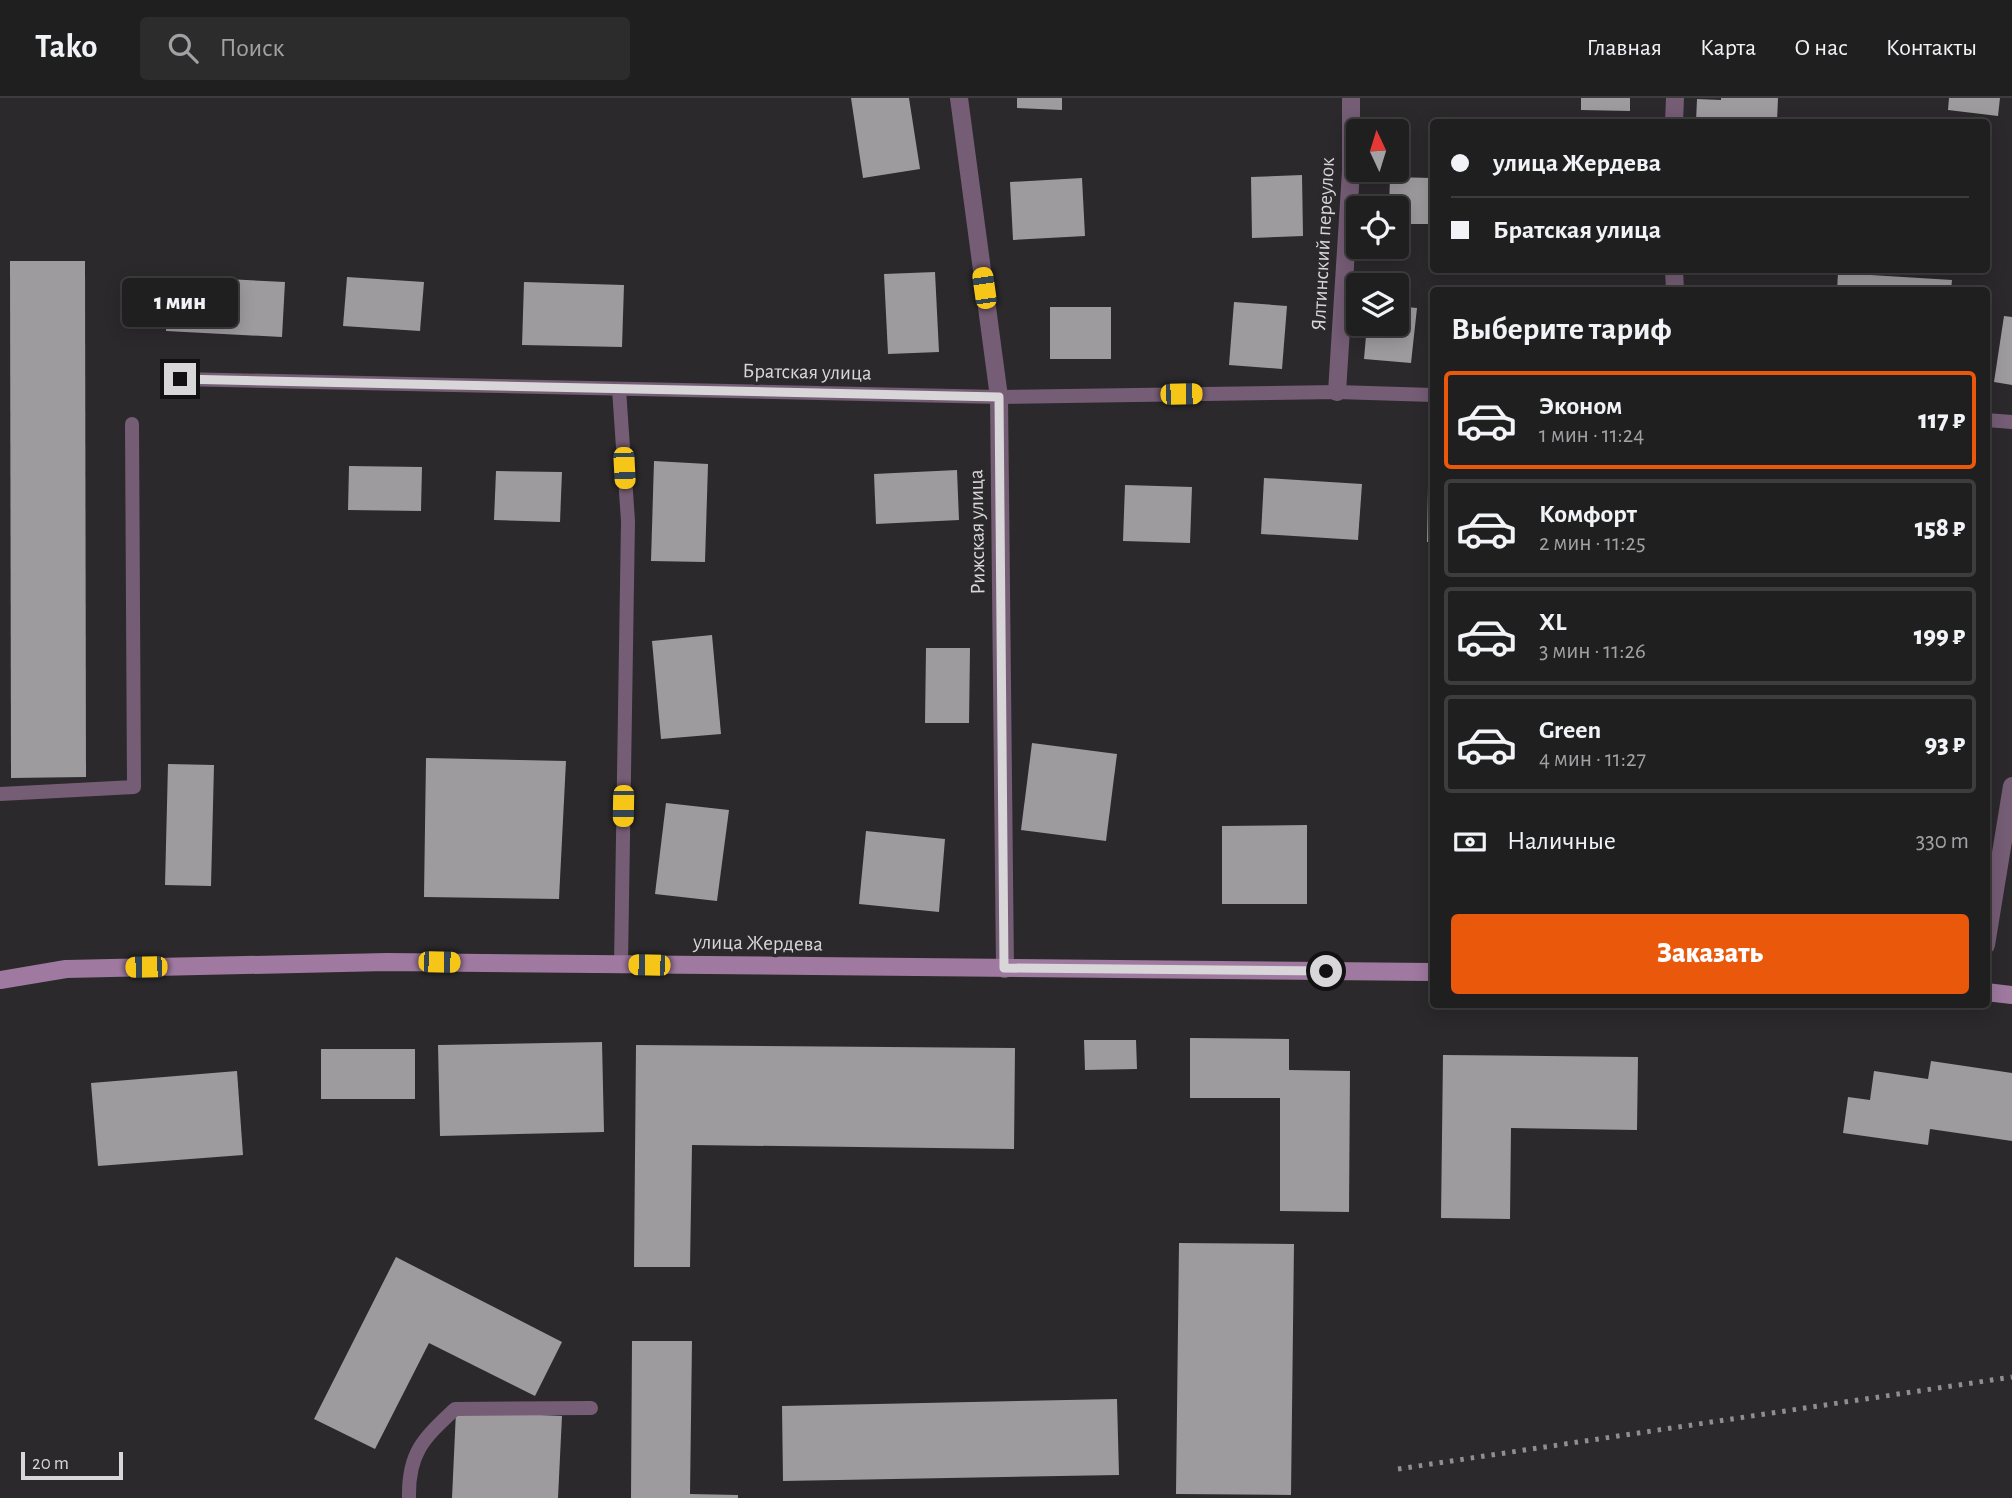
<!DOCTYPE html>
<html lang="ru">
<head>
<meta charset="utf-8">
<style>
	body { margin:0; font-family:"Alegreya Sans",sans-serif; background:#2d2c2d; color:#f1f3f6; height:100vh; display:flex; flex-direction:column; font-size:26px; white-space:nowrap }
	* { box-sizing:border-box; margin:0 }
	p { font-size:23px; color:#a2a2a5 }
	.icon { flex:none; width:38px; height:38px; fill:none; stroke:currentColor; stroke-width:2; stroke-linecap:round; stroke-linejoin:round }
	.map { position:relative; flex:1; overflow:hidden }
	.sheet { position:absolute; left:1430px; top:189px; width:560px; height:721px; display:flex; flex-direction:column; background:#201f20; border-radius:7px; box-shadow:0 4px 18px #0003,0 0 0 2px #3d3d3e }
	.sheet>* { flex:none }
	.hud { position:absolute; left:1430px; top:21px; width:560px; height:154px; border-radius:7px; box-shadow:0 4px 18px #0003,0 0 0 2px #3d3d3e; display:grid; align-content:center; height:154px; padding:0 21px; background:#201f20 }
	.needle { width:46px; rotate:356deg }
	.controls { position:absolute; left:1346px; top:21px; display:grid; gap:14px }
	.controls a { display:grid; place-items:center; width:63px; height:63px; border-radius:7px; background:#201f20; box-shadow:0 4px 18px #0003,0 0 0 2px #3d3d3e; font-size:35px }
	.scale { position:absolute; left:21px; bottom:18px; width:102px; box-sizing:border-box; padding-left:7px; border:4px solid #d8d6d8; border-top:0; font-size:19px; line-height:24px; white-space:nowrap; color:#d8d6d8; -webkit-text-stroke:5px #2b292b; paint-order:stroke }
	.end { position:absolute; width:32px; height:32px; margin:-16px; border:9px solid #d8d6d8; background:#111; box-shadow:0 0 0 4px #111 }
	.from { border-radius:50% }
	.bubble { position:absolute; height:49px; border-radius:7px; background:#201f20; box-shadow:0 4px 18px #0003,0 0 0 2px #3d3d3e; font-size:23px; font-weight:800; line-height:49px; text-align:center }
	.car { position:absolute; width:21px; height:42px; margin:-21px -10px; border-radius:9px; box-shadow:0 0 5px 2px #0007; background:linear-gradient(#f5c518 24%,#345 0 40%,#f5c518 0 76%,#345 0 86%,#f5c518 0) }
	.hud b { display:flex; align-items:center; gap:24px; height:66px; font-size:26px }
	.hud b+b { border-top:2px solid #3d3d3e }
	.hud i { width:18px; height:18px; background:#f1f3f6 }
	ul { padding:0; list-style:none }
	li { display:flex; align-items:center; gap:21px; height:98px; margin:0 14px 10px; padding:0 7px; border:4px solid #3d3d3e; border-radius:7px }
	li div { flex:1 }
	li b { display:block; font-size:26px }
	li em { font-style:normal; font-weight:800 }
	li.on { border-color:#ea580c }
	li>.icon { width:63px; height:63px; stroke-width:1.5 }
	h2 { padding:0 21px; font-size:32px; line-height:84px }
	.pay { display:flex; align-items:center; gap:18px; height:77px; padding:0 21px; font-size:26px }
	.pay p { margin-inline-start:auto }
	.primary-button { display:flex; gap:14px; margin-top:auto; padding:14px 21px }
	.primary-button a { flex:1; height:80px; border-radius:7px; background:#ea580c; color:#fff; font-size:28px; font-weight:800; line-height:80px; text-align:center }
	header { display:flex; align-items:center; gap:42px; box-sizing:border-box; height:98px; padding:0 35px; background:#201f20; border-bottom:2px solid #3d3d3e }
	header strong { font-size:33px }
	nav { display:flex; gap:38px; margin-inline-start:auto; font-size:24px }
	.search { width:490px; height:63px; background:#2d2c2d; display:flex; align-items:center; gap:18px; box-sizing:border-box; padding:0 24px; border-radius:7px; color:#a2a2a5; font-size:26px }
	.map>svg:first-child { display:block }
	.building { fill:#9d9b9d }
	.lines { fill:none; stroke-linecap:round; stroke-linejoin:round }
	.lane { stroke:#755d75; stroke-width:14 }
	.street { stroke:#755d75; stroke-width:18 }
	.secondary { stroke:#9f799f; stroke-width:18 }
	.rail { stroke:#908e90; stroke-width:5; stroke-dasharray:3.5 7; stroke-linecap:butt }
	.route { stroke:#d8d6d8; stroke-width:9 }
	.labels { text-anchor:middle; dominant-baseline:central; stroke-width:7; stroke-linejoin:round; paint-order:stroke }
	.street-label { font-size:21px; fill:#d8d6d8; stroke:#2b292b }
</style>
</head>
<body>
<header>
<strong>Tako</strong>
<div class="search"><svg class="icon" aria-label="search" viewBox="0 0 24 24"><circle cx="10" cy="10" r="6"/><path d="M15 15l6 6"/></svg>Поиск</div>
<nav><a>Главная</a><a>Карта</a><a>О нас</a><a>Контакты</a></nav>
</header>
<div class="map">
<svg width="2012" height="1400" viewBox="0 0 2012 1400">
	<rect width="100%" height="100%" fill="#2b292b"/>
	<g class="building">
		<polygon points="851,0 909,0 920,71 863,80"/>
		<polygon points="1017,0 1062,0 1062,12 1017,10"/>
		<polygon points="1581,0 1630,0 1630,13 1581,12"/>
		<polygon points="1721,0 1778,0 1777,24 1696,24 1697,1 1721,2"/>
		<polygon points="1949,0 2000,0 1998,18 1948,12"/>
		<polygon points="1302,77 1303,138 1252,140 1251,79"/>
		<polygon points="1390,79 1433,80 1433,126 1396,126 1396,110 1389,110"/>
		<polygon points="1082,80 1085,138 1013,142 1010,84"/>
		<polygon points="10,163 85,163 86,679 11,680"/>
		<polygon points="935,174 939,254 888,256 884,176"/>
		<polygon points="1838,175 1952,182 1951,192 1837,192"/>
		<polygon points="168,178 285,184 282,239 166,233"/>
		<polygon points="347,179 424,184 420,233 343,228"/>
		<polygon points="524,184 624,187 622,249 522,247"/>
		<polygon points="1234,204 1287,208 1282,271 1229,267"/>
		<polygon points="1396,208 1417,210 1411,265 1364,261 1367,226 1396,226"/>
		<rect x="1050" y="209" width="61" height="52"/>
		<polygon points="2004,218 2012,219 2012,287 1994,284"/>
		<polygon points="654,363 708,366 705,464 651,463"/>
		<polygon points="349,368 422,369 421,413 348,412"/>
		<polygon points="957,372 959,422 876,426 874,376"/>
		<polygon points="496,373 562,374 560,424 494,422"/>
		<polygon points="1264,380 1362,386 1358,442 1261,436"/>
		<polygon points="1125,387 1192,389 1190,445 1123,443"/>
		<polygon points="1428,389 1433,389 1433,444 1427,444"/>
		<polygon points="712,537 721,636 661,641 652,543"/>
		<polygon points="926,550 970,550 969,625 925,625"/>
		<polygon points="1032,645 1117,656 1106,743 1021,732"/>
		<polygon points="426,660 566,663 559,801 424,799"/>
		<polygon points="168,666 214,667 211,788 165,787"/>
		<polygon points="666,705 729,712 717,803 655,796"/>
		<polygon points="1307,727 1307,806 1222,806 1222,728"/>
		<polygon points="866,733 945,741 939,814 859,806"/>
		<polygon points="1190,940 1289,941 1289,972 1350,973 1349,1114 1280,1113 1280,1000 1190,1000"/>
		<polygon points="1084,942 1136,942 1137,971 1085,972"/>
		<polygon points="602,944 604,1034 440,1038 438,947"/>
		<polygon points="636,947 1015,950 1014,1051 692,1047 690,1169 634,1169"/>
		<rect x="321" y="951" width="94" height="50"/>
		<polygon points="1443,957 1638,959 1637,1032 1511,1030 1510,1121 1441,1120"/>
		<polygon points="1931,963 2012,975 2012,1043 1930,1031 1928,1047 1843,1035 1848,999 1870,1002 1874,973 1928,981"/>
		<polygon points="237,973 243,1057 98,1068 91,985"/>
		<polygon points="1179,1145 1294,1146 1291,1397 1176,1396"/>
		<polygon points="396,1159 562,1244 535,1298 429,1245 375,1351 314,1321"/>
		<polygon points="632,1243 692,1243 690,1396 738,1397 738,1400 631,1400"/>
		<polygon points="1117,1301 1119,1377 783,1383 782,1308"/>
		<polygon points="456,1313 562,1318 558,1400 452,1400"/>
	</g>
	<g class="lines">
		<g class="lane">
			<polyline points="180,281 999,299 1337,294 1433,297"/>
			<polyline points="619,291 628,423 621,866"/>
			<polyline points="1986,322 2012,324"/>
			<polyline points="0,696 134,689 132,326"/>
			<path d="M409,1400C408,1355 423,1341 455,1311L591,1310"/>
		</g>
		<g class="street">
			<polyline points="959,0 999,299 1005,871"/>
			<polyline points="1674,24 1675,0"/>
			<polyline points="1674,172 1675,192"/>
			<polyline points="1337,294 1351,73 1351,0"/>
			<polyline points="1986,847 2012,688"/>
		</g>
		<g class="secondary">
			<polyline points="0,882 66,871 387,864 1433,874"/>
			<polyline points="1986,894 2012,897"/>
		</g>
		<polyline class="rail" points="1398,1371 2012,1279"/>
	</g>
	<g class="lines">
		<polyline class="route" points="180,281 999,299 1004,870 1326,873"/>
	</g>
	<g class="labels">
		<g class="street-label">
			<text transform="translate(1323 146) rotate(-87)">Ялтинский переулок</text>
			<text transform="translate(807 274) rotate(1)">Братская улица</text>
			<text transform="translate(977 434) rotate(-91)">Рижская улица</text>
			<text transform="translate(758 845) rotate(1)">улица Жердева</text>
		</g>
	</g>
</svg>
<div class="controls">
<a><svg class="needle" viewBox="-14 -14 28 28"><path d="M0-13l5 13h-10z" fill="#e53935"/><path d="M0 13l5-13h-10z" fill="#a2a2a5"/></svg></a>
<a><svg class="icon" aria-label="locate" viewBox="0 0 24 24"><circle cx="12" cy="12" r="6"/><path d="M12 2v4M12 18v4M2 12h4M18 12h4"/></svg></a>
<a><svg class="icon" aria-label="layers" viewBox="0 0 24 24"><path d="M12 4l9 5-9 5-9-5zM3 14l9 5 9-5"/></svg></a>
</div>
<div class="scale">20 m</div>
<i class="end from" style="left:1326px;top:873px"></i>
<i class="end" style="left:180px;top:281px"></i>
<div class="bubble" style="left:122px;top:180px;width:116px">1 мин</div>
<i class="car" style="left:984px;top:190px;rotate:352deg"></i>
<i class="car" style="left:1181px;top:296px;rotate:89deg"></i>
<i class="car" style="left:624px;top:370px;rotate:177deg"></i>
<i class="car" style="left:623px;top:708px;rotate:181deg"></i>
<i class="car" style="left:439px;top:864px;rotate:91deg"></i>
<i class="car" style="left:649px;top:867px;rotate:271deg"></i>
<i class="car" style="left:146px;top:869px;rotate:269deg"></i>
<div class="hud">
<b><i class="from"></i>улица Жердева</b>
<b><i></i>Братская улица</b>
</div>
<section class="sheet">
<h2>Выберите тариф</h2>
<ul>
<li class="on"><svg class="icon" aria-label="car" viewBox="0 0 24 24"><path d="M5 17H2v-5l4-1 3-4h7l3 4 3 1v5h-3M9 17h6M6 11h13"/><circle cx="7" cy="17" r="2"/><circle cx="17" cy="17" r="2"/></svg><div><b>Эконом</b><p>1 мин · 11:24</p></div><em>117 ₽</em></li>
<li><svg class="icon" aria-label="car" viewBox="0 0 24 24"><path d="M5 17H2v-5l4-1 3-4h7l3 4 3 1v5h-3M9 17h6M6 11h13"/><circle cx="7" cy="17" r="2"/><circle cx="17" cy="17" r="2"/></svg><div><b>Комфорт</b><p>2 мин · 11:25</p></div><em>158 ₽</em></li>
<li><svg class="icon" aria-label="car" viewBox="0 0 24 24"><path d="M5 17H2v-5l4-1 3-4h7l3 4 3 1v5h-3M9 17h6M6 11h13"/><circle cx="7" cy="17" r="2"/><circle cx="17" cy="17" r="2"/></svg><div><b>XL</b><p>3 мин · 11:26</p></div><em>199 ₽</em></li>
<li><svg class="icon" aria-label="car" viewBox="0 0 24 24"><path d="M5 17H2v-5l4-1 3-4h7l3 4 3 1v5h-3M9 17h6M6 11h13"/><circle cx="7" cy="17" r="2"/><circle cx="17" cy="17" r="2"/></svg><div><b>Green</b><p>4 мин · 11:27</p></div><em>93 ₽</em></li>
</ul>
<div class="pay"><svg class="icon" aria-label="cash" viewBox="0 0 24 24"><path d="M3 7h18v10H3z"/><circle cx="12" cy="12" r="2"/></svg>Наличные<p>330 m</p></div>
<div class="primary-button"><a>Заказать</a></div>
</section>
</div>
</body>
</html>
